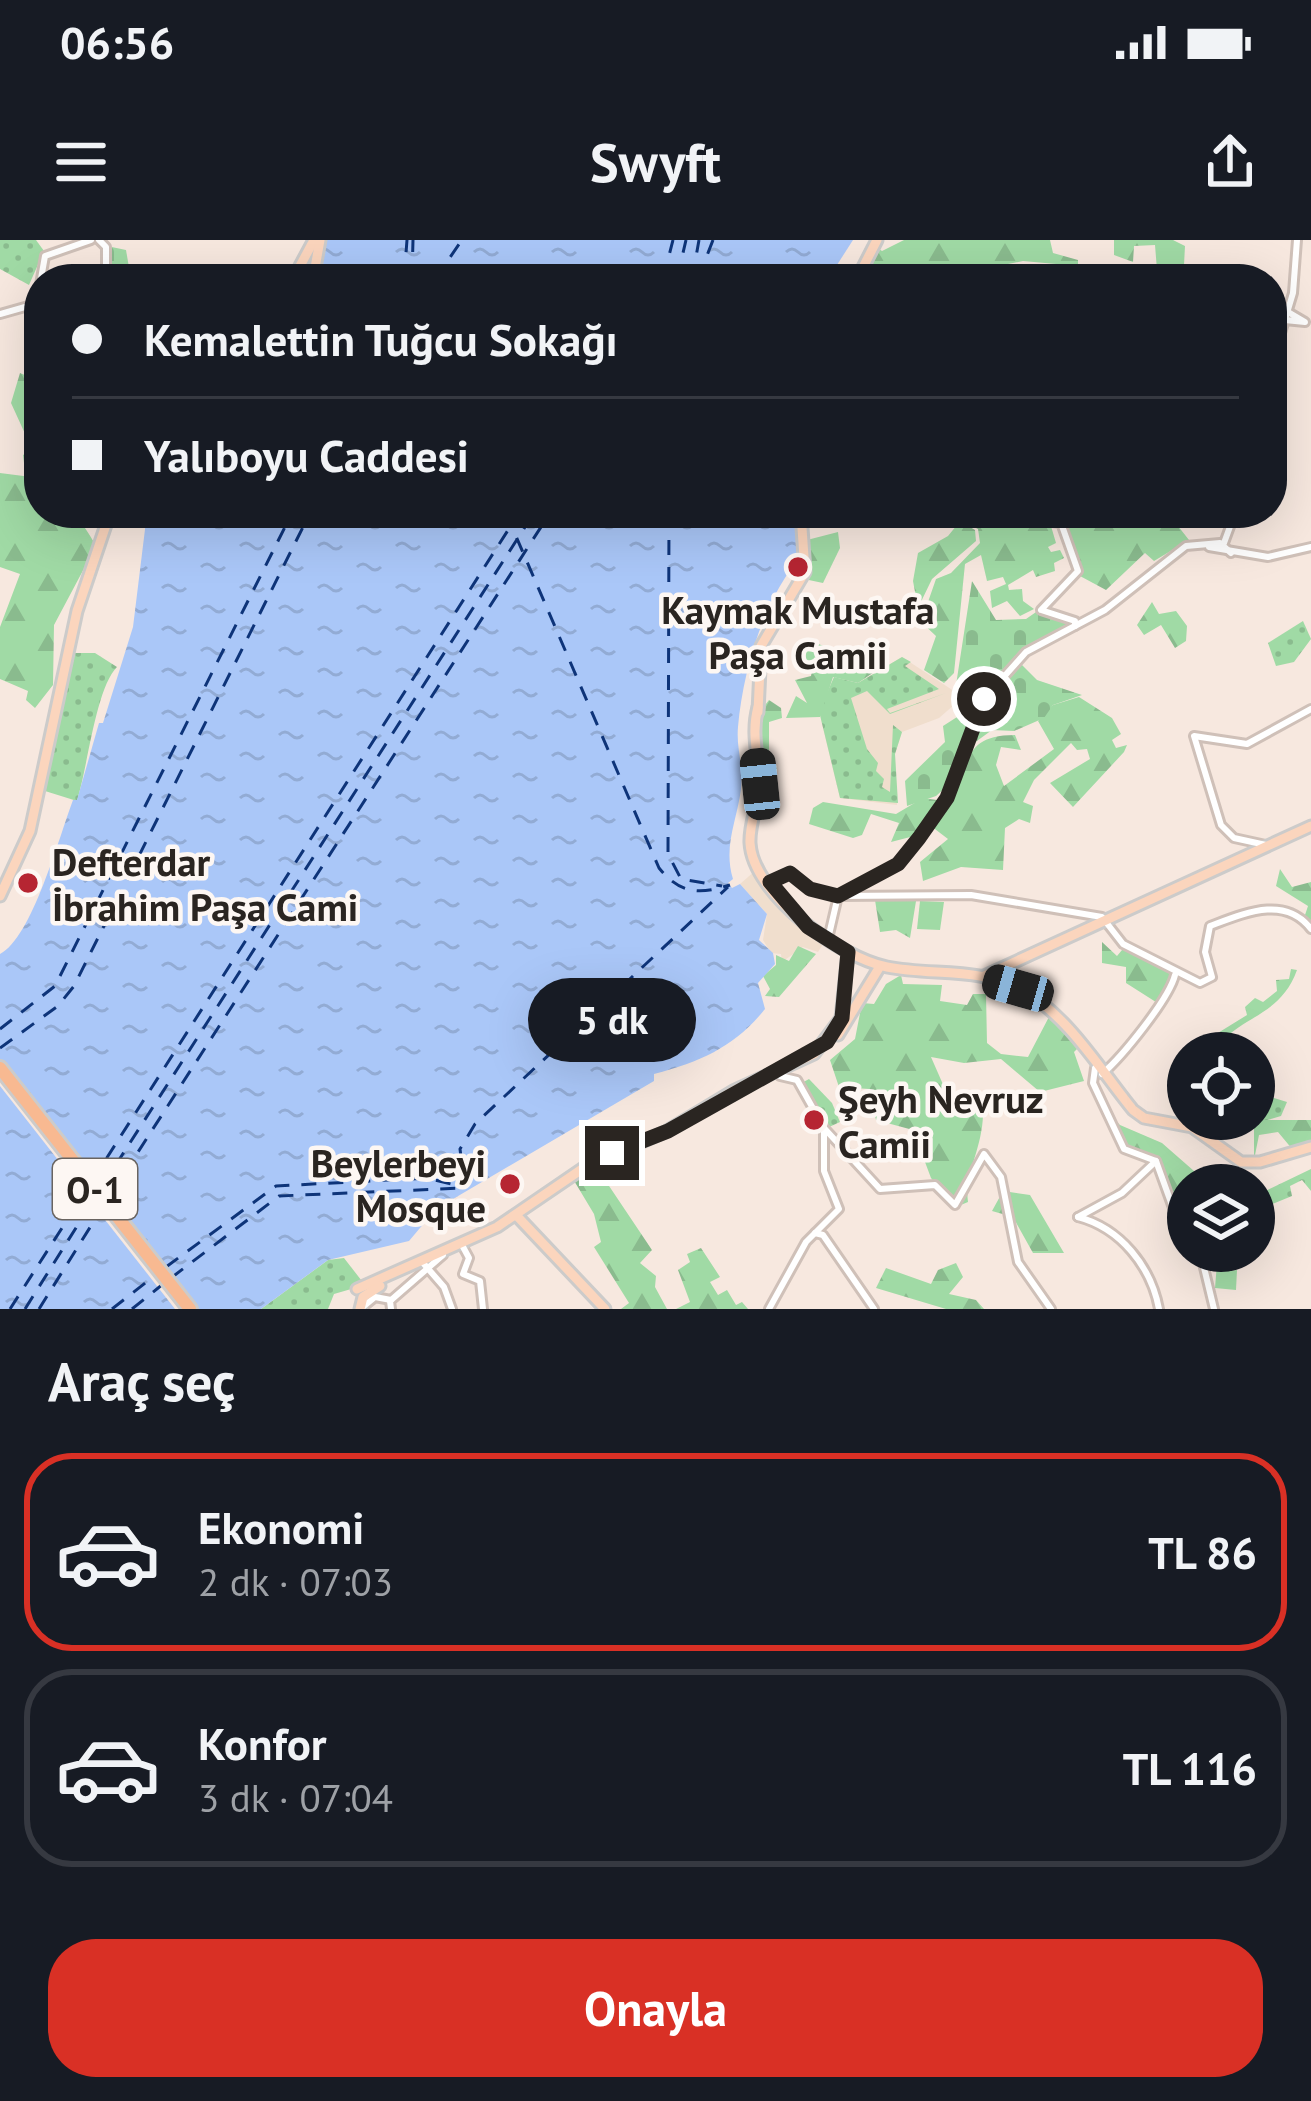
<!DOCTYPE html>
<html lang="tr">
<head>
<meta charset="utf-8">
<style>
	body { margin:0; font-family:"PT Sans",sans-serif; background:#20242c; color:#f1f3f6; height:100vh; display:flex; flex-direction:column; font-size:45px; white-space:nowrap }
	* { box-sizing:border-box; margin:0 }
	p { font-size:39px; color:#9ea1a6 }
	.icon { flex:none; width:66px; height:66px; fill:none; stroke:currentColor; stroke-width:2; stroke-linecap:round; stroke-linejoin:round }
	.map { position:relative; height:1069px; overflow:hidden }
	.panel { display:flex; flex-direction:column; background:#171b24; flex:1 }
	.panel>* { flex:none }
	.banner { position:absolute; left:24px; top:24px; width:1263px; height:264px; border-radius:48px; box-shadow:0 12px 48px #0002; display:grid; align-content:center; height:264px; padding:0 48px; background:#171b24 }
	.controls { position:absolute; left:1167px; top:792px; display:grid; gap:24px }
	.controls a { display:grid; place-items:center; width:108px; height:108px; border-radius:50%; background:#171b24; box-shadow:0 12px 48px #0002; font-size:60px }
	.end { position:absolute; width:54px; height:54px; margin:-27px; border:15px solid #2a2521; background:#fff; box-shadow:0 0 0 6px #fff }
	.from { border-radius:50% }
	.bubble { position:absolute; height:84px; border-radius:42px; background:#171b24; box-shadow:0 12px 48px #0002; font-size:39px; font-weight:800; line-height:84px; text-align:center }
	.car { position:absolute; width:36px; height:72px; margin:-36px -18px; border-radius:15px; box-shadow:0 0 9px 3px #0007; background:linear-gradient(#222 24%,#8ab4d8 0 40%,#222 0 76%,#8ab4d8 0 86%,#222 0) }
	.banner b { display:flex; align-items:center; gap:42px; height:114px; font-size:45px }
	.banner b+b { border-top:3px solid #363941 }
	.banner i { width:30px; height:30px; background:#f1f3f6 }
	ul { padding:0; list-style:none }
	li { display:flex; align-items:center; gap:36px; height:198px; margin:0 24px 18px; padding:0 24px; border:6px solid #363941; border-radius:48px }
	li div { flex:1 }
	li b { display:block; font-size:45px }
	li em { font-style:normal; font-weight:800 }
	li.active { border-color:#d93025 }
	li>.icon { width:108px; height:108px; stroke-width:1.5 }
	h2 { padding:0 48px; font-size:54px; line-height:144px }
	.primary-button { display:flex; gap:24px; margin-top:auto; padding:24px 48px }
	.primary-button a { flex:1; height:138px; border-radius:48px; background:#d93025; color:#fff; font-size:48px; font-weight:800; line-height:138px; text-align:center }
	.status { display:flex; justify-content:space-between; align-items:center; height:84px; padding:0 60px; background:#171b24; direction:ltr }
	.status svg { height:33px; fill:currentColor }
	header { display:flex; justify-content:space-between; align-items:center; height:156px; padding:0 48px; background:#171b24; font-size:54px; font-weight:800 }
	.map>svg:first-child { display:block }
	.commercial { fill:#f0decd }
	.green { fill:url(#green-dots) }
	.forest { fill:url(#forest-firs) }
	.cemetery { fill:url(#cemetery-stones) }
	.pitch { fill:#a0daa5 }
	.water { fill:url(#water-ripples) }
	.pier { fill:#f7e8df }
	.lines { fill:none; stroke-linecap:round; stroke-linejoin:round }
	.ferry { stroke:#0e3479; stroke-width:3; stroke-dasharray:15 12; stroke-linecap:butt }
	.minor-casing { stroke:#cfc0b8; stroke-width:12 }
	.major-casing { stroke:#cccbca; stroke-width:15 }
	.highway-casing { stroke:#cccbca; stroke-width:18 }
	.minor { stroke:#fff; stroke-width:6 }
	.major { stroke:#fbd5bd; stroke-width:9 }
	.highway { stroke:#f8b991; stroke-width:12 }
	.route { stroke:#2a2521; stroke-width:15 }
	.poi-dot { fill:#b62532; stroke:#fdf7f3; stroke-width:4.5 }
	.labels { text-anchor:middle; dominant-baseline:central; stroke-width:9; stroke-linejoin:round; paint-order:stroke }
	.shield { fill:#fdf7f3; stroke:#696460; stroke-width:3 }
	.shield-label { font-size:36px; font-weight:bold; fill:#2a2521 }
	.poi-label { font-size:39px; font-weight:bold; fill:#2a2521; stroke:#fdf7f3; text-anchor:start }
</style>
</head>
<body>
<div class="status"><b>06:56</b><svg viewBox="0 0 49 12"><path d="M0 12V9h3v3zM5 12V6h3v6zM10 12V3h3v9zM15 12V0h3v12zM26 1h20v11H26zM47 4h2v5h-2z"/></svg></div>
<header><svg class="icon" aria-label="menu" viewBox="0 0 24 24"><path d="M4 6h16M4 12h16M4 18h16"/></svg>Swyft<svg class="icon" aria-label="share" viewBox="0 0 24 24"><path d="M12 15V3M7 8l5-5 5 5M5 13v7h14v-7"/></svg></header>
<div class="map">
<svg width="1311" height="1069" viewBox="0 0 1311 1069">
	<defs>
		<pattern id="green-dots" width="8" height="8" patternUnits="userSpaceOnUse" patternTransform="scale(3)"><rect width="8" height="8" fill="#a0daa5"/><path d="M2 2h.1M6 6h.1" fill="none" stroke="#8abb8e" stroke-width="1.8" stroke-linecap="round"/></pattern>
		<pattern id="forest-firs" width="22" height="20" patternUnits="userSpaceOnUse" patternTransform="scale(3)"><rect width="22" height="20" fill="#a0daa5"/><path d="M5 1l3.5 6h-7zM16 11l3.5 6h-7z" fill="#8abb8e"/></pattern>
		<pattern id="cemetery-stones" width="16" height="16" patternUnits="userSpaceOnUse" patternTransform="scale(3)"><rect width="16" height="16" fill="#a0daa5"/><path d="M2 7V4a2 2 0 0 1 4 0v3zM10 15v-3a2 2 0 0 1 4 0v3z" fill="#8abb8e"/></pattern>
		<pattern id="water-ripples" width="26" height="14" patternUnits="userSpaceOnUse" patternTransform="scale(3)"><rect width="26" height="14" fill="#aac7f8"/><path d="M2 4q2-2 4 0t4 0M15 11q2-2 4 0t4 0" fill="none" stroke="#92abd4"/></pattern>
	</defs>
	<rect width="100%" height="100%" fill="#f7e8df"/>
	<g class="commercial">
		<polygon points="902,417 963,457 939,478 902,492 895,514 897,565 840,558 821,480 858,443"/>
		<polygon points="756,630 825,701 818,712 803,707 782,722 781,714 771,713 763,700 767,674 740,644"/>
	</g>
	<g class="green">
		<polygon points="0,0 36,0 44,11 29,45 0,29"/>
		<polygon points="1303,381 1311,399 1294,422 1276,426 1268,403"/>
		<path d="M75,413H95L117,427C96,448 88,525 77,561L45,551Z"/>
		<polygon points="902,417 911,422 905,426 939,449 887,469 890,473 946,453 890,474 867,451 851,458 867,509 878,523 876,531 884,539 882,547 890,552 893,485 902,492 895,514 898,563 840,558 819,471 834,437 858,443"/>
		<polygon points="809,839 832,863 840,882 827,888 800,844"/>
		<polygon points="1254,852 1287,862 1281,876 1264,881 1254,865"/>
		<polygon points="1311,929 1311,951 1302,940 1290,946 1292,956 1258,970 1259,954"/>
		<polygon points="344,1018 365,1045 334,1054 328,1069 261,1069 328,1020"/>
	</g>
	<g class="forest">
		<polygon points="904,0 1050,0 1053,13 1078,20 1078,26 1023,21 998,26 981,39 879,39 880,33 868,24 876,7 882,11"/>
		<polygon points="1114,0 1173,0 1185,6 1184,25 1230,36 1005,39 1019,24 1157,30 1155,5 1134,6 1133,22 1114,15"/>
		<polygon points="20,133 39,141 39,222 24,223 23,215 32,209 11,163"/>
		<path d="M0,233L39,238V273C75,273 80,277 96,306L54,385L53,445L35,468L26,460L28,451L0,439V387L20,334L0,327Z"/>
		<polygon points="1076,273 1106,273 1104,282 1109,273 1186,273 1178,286 1189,300 1154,321 1145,313 1106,350 1080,336 1062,280"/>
		<polygon points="966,274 974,275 967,285 975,290 976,301 932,339 918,368 913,341 918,313 948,296"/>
		<polygon points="978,275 1051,286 1056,303 1048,307 1051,312 1060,310 1064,318 1054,323 1055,331 1036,337 1033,330 1008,345 1009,350 1022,349 1023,361 1034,369 1020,376 1007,361 992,368 990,351 1006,344 1003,337 987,341 981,315 965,324 954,433 944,443 924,430 936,396 921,382 936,339 951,333 980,303 978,289 970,285"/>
		<polygon points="838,292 840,308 823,343 804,339 807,300"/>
		<polygon points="1152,362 1159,374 1176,371 1187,386 1186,401 1175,408 1161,385 1144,395 1137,385"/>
		<polygon points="812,401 877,430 858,443 833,437 820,477 786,478 796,456 807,463 795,440 811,436 813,425 801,417"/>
		<path d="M1079,457L1112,478L1121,494L1112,500L1116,508L1127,505L1124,512L1073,567L1050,543L1090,519L1087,509L1077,510L1071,503L1034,540L1023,562L1033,566L1030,583L1019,579L1005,588L1003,630L961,627L923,641L920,622L948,599L927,583L918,595L891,602L899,583L871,574L862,595L853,598L809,584L813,568L823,562L896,574L923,558L944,561C974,531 957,495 1015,495L1021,510L1001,507L996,525L1004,546L1054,509L1038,481L1053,465Z"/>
		<polygon points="769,460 781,468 782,478 769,482 769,513 777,529 763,525 760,534 759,473"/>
		<polygon points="1280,629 1292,647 1311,642 1311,683 1305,675 1308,666 1276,646"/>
		<polygon points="882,655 917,655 910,698 896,690 880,692 875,660"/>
		<path d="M1102,702L1117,716L1127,704C1154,718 1196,733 1159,764L1126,743V727L1102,723Z"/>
		<polygon points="798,706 816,714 779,757 765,756 770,749 763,736 776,725 776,715 789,721"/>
		<path d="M1291,729L1297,730C1281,774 1247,774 1219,804L1213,796L1247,775L1245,767L1255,758L1263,762L1277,751L1276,740L1289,739Z"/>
		<path d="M901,735L903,744L942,745L940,761L967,765L973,754H986L987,803L1001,814L1028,817L1050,775L1078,808L1074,812L1084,841L1040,852L1001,819L964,823L931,817L945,849L968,859L983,875C982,910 964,934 968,962L956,967L931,938L913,890L876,880L869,849L839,847L830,820L855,799L862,763L874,764L886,744Z"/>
		<polygon points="1254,865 1265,880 1311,880 1311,905 1293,910 1278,892 1259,895 1254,920"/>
		<polygon points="1107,872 1120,885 1162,903 1210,945 1188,945 1188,975 1174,966 1156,920 1131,910"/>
		<polygon points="597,928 652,1010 640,1023 656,1036 655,1047 667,1069 621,1069 629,1063 594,1007 601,1002 594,974 573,939"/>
		<polygon points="1003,951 1030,955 1064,1013 1033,1013 1013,977 992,971"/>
		<polygon points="701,1008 720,1037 710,1042 718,1055 727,1050 736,1065 742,1062 748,1069 676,1069 690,1062 678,1030 690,1022 687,1014"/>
		<polygon points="1218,1011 1231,1014 1228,1031 1237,1030 1236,1050 1215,1048"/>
		<polygon points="956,1023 963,1037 949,1054 976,1060 984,1069 946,1069 876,1048 886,1028 931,1044 938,1030"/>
	</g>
	<g class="cemetery">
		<polygon points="107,6 126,10 131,39 108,39"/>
		<polygon points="972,341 996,380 1026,379 1039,370 1077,382 1014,417 1037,440 1082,455 1053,465 1044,478 1014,491 992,490 970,506 987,455 980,446 956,445"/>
		<polygon points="968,470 971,477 946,547 936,556 907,566 905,541 945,502 943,486"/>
	</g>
	<polygon class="pitch" points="920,661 944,662 940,690 917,689"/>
	<g class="water">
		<polygon points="325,0 853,0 828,39 319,39"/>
		<path d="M147,273H796L802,315C764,358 743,430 738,487C736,510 744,525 741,549C737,581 723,606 733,639L728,643L732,648L740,644L767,674L759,700L773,713L775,724L758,743L765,769C736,805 704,821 654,834V841L436,969L409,1001L328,1020L261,1069H0V714C32,698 59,597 73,560H77L99,483H103L133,387Z"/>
	</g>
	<polygon class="pier" points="0,823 194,1069 175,1069 0,846"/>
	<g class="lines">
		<g class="ferry">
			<polyline points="404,39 407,0"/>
			<polyline points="412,39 413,0"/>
			<polyline points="435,39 462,0"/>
			<polyline points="663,39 673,0"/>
			<polyline points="677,39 686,0"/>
			<polyline points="692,39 699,0"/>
			<polyline points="698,39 713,0"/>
			<path d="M506,273L659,628C680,654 699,655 730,645"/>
			<polyline points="669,273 668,614 681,639 722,646"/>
			<polyline points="0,789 55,746 292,273"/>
			<polyline points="0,808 58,766 74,746 310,273"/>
			<polyline points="92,941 519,273"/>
			<polyline points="101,948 534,273"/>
			<polyline points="465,948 460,909 475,884 728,647"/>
			<polyline points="109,957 550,273"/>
			<polyline points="166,1027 276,946 427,938 463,947"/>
			<polyline points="171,1038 279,956 463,948"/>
			<polyline points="10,1069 87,949"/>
			<polyline points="25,1069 96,956"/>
			<polyline points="39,1069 104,965"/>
			<polyline points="112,1069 158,1033"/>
			<polyline points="132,1069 163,1044"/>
		</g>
		<g class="minor-casing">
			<g id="minor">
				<polyline points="99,0 106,7 106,39"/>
				<polyline points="39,50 45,16 91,0"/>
				<polyline points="0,74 39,63"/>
				<polyline points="1285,80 1305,82 1288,72"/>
				<polyline points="1272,123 1293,53 1297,0"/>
				<polyline points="1026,273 1035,280 1061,283 1078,331 1041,370 1075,381 1075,386"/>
				<polyline points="1224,303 1235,273"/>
				<polyline points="1209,307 1268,317 1311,307"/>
				<polyline points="1266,605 1234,598 1221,585 1194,496 1247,504 1311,469"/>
				<path d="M770,642L790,633L810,649L838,656L971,655L1102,677L1123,704L1200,743L1212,737L1205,712L1210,686C1245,673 1285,655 1311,689"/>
				<polyline points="840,655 898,624 919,598 947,558 984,459 1026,412 1105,370 1186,306 1220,303 1231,313"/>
				<polyline points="828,699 838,656"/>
				<polyline points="1095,828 1093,843 1124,909 1156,921 1173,968 1188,977"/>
				<path d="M1102,834C1122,817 1169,759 1175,735"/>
				<polyline points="824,888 880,949 935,945 955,965 984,914 1001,937 1018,1022 1051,1069"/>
				<path d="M1078,977C1120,988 1151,1026 1159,1069"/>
				<polyline points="1078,977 1122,953 1156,921"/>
				<polyline points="815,993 823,995 874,1069"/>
				<polyline points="462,1005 469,1018 463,1034 480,1041 483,1069"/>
				<polyline points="1200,1011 1214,1069"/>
				<polyline points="424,1024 444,1047 452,1069"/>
				<polyline points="364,1066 375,1057 391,1060"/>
				<polyline points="391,1069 390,1061 443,1015"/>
				<polyline points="769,1069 806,1002 839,969 824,931 824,888 797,840 780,836"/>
			</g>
		</g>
		<g class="major-casing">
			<g id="major">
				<polyline points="293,39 314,0"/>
				<polyline points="313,39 320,0"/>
				<polyline points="857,39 877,0"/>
				<path d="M758,467C751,493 758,514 759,540C760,561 749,582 750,603C753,655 841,718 887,727C933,736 980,727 1022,750C1068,775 1101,831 1133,870L1144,878L1192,887L1241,922H1260L1311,907"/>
				<polyline points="758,472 761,406 805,332 801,273"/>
				<polyline points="0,656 30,591 77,371 110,273"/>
				<polyline points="984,736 1311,586"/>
				<polyline points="838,795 879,728"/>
				<polyline points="517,976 605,1069"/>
				<polyline points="357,1049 497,987 585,927 667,891 735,850 814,814 841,778 848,712"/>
				<polyline points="360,1069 363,1057 380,1046"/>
			</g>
		</g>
		<g class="highway-casing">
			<polyline id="highway" points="0,828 190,1069"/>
		</g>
		<use href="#minor" class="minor"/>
		<use href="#major" class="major"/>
		<use href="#highway" class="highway"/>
	</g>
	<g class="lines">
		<polyline class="route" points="612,913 668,891 827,802 842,778 848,712 808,687 770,642 790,633 810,649 838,656 898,624 919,598 947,558 984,459"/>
	</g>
	<g class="poi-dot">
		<circle cx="798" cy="327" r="12"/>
		<circle cx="28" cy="643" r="12"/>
		<circle cx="814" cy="880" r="12"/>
		<circle cx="510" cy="944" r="12"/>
	</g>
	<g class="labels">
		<rect class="shield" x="53" y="919" width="84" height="60" rx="9"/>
		<g class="shield-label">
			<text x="95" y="949">O-1</text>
		</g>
		<g class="poi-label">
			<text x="798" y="369" text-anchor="middle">Kaymak Mustafa<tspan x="798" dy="45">Paşa Camii</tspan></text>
			<text x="52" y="621">Defterdar<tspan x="52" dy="45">İbrahim Paşa Cami</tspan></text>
			<text x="838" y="858">Şeyh Nevruz<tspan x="838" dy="45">Camii</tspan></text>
			<text x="486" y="922" text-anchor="end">Beylerbeyi<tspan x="486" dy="45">Mosque</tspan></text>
		</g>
	</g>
</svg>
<div class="controls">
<a><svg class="icon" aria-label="locate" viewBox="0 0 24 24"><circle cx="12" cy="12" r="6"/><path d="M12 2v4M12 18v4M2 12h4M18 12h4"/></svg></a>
<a><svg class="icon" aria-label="layers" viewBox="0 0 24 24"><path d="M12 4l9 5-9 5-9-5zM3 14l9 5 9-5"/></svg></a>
</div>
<i class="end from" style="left:984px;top:459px"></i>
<i class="end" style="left:612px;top:913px"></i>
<div class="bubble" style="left:528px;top:738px;width:168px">5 dk</div>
<i class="car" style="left:760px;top:544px;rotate:354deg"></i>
<i class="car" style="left:1018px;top:748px;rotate:286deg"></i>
<div class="banner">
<b><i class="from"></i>Kemalettin Tuğcu Sokağı</b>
<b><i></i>Yalıboyu Caddesi</b>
</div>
</div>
<section class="panel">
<h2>Araç seç</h2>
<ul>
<li class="active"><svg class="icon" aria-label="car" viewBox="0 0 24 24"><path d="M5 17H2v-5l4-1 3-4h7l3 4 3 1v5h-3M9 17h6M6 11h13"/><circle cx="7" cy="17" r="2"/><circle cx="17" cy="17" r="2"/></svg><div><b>Ekonomi</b><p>2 dk · 07:03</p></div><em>TL 86</em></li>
<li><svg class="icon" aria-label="car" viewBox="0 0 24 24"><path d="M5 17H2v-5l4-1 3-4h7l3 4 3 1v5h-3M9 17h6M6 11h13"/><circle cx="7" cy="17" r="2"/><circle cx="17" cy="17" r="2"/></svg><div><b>Konfor</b><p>3 dk · 07:04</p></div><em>TL 116</em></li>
</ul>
<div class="primary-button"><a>Onayla</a></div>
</section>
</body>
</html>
